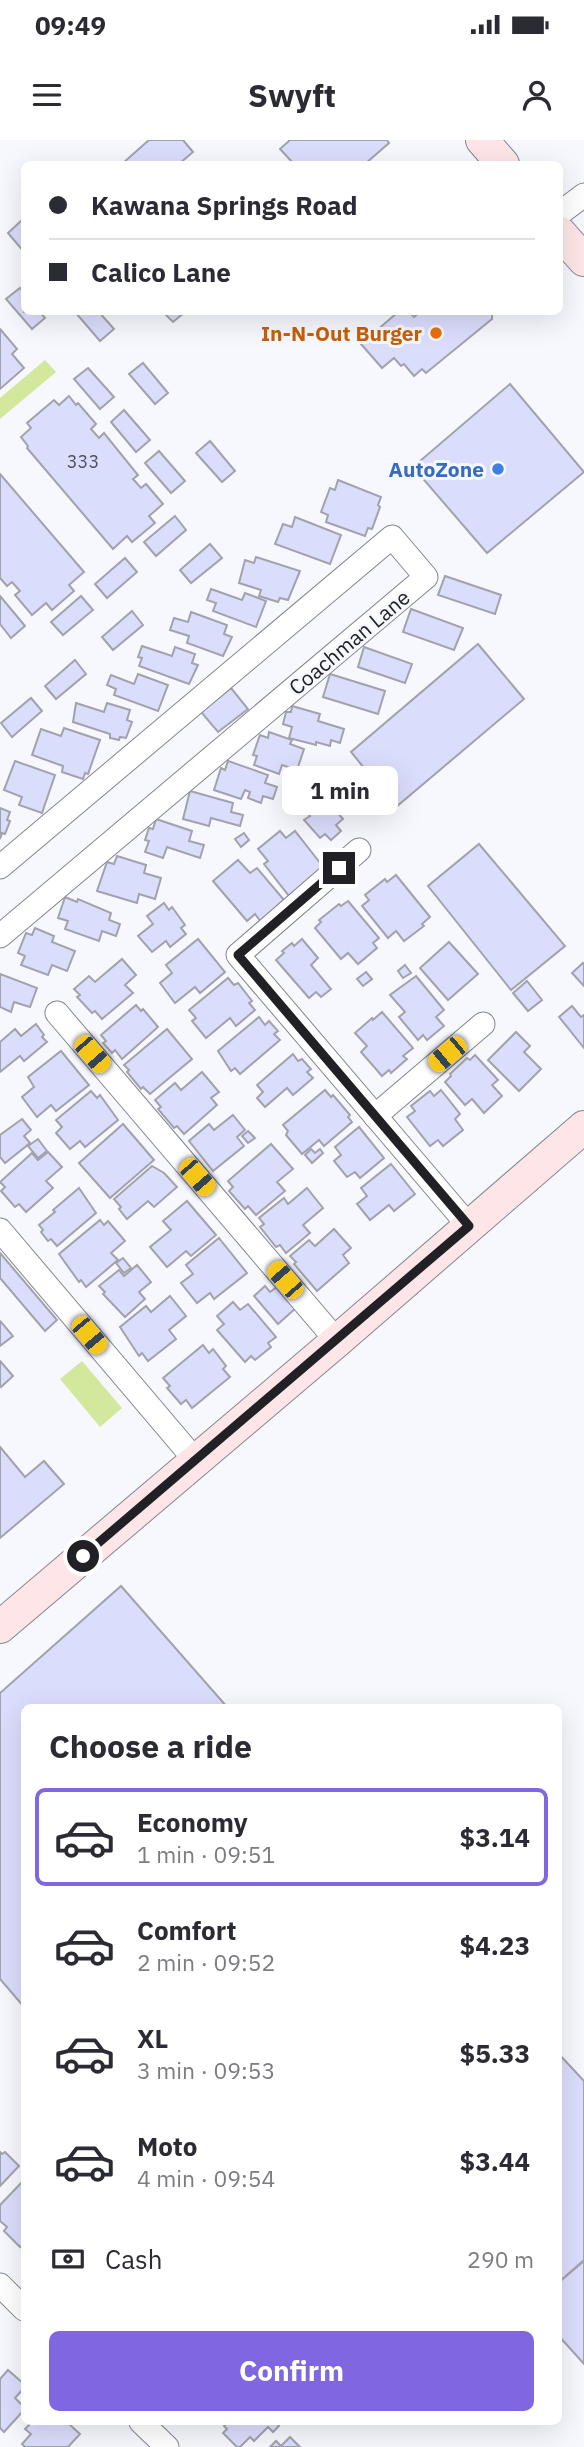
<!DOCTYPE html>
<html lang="en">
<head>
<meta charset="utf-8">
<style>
	body { margin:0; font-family:"IBM Plex Sans",sans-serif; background:#f2f2f3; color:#2b2b33; height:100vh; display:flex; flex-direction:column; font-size:26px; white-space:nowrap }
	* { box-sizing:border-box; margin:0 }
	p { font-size:23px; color:#7c7c81 }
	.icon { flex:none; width:38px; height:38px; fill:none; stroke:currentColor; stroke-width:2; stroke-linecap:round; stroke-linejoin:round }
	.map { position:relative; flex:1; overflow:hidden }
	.panel { position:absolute; left:21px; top:1564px; width:541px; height:721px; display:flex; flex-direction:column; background:#fff; border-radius:10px; box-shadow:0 7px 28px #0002 }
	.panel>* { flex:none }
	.guide { position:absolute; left:21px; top:21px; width:542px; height:154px; border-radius:10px; box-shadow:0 7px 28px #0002; display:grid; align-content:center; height:154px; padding:0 28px; background:#fff }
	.end { position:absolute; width:32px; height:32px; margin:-16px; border:9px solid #212125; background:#fff; box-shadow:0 0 0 4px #fff }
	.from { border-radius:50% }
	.bubble { position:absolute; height:49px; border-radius:10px; background:#fff; box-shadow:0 7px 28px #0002; font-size:23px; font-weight:800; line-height:49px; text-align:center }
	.car { position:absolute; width:21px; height:42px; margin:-21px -10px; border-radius:9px; box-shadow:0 0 5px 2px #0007; background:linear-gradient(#f5c518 24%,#345 0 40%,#f5c518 0 76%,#345 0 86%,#f5c518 0) }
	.guide b { display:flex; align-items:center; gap:24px; height:66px; font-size:26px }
	.guide b+b { border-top:2px solid #e1e1e2 }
	.guide i { width:18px; height:18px; background:#2b2b33 }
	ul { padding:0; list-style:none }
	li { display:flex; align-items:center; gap:21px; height:98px; margin:0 14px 10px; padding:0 14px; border:4px solid transparent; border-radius:10px }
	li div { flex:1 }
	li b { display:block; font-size:26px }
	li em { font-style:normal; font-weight:800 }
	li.on { border-color:#8166e2 }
	li>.icon { width:63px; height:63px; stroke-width:1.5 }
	h2 { padding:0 28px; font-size:32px; line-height:84px }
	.pay { display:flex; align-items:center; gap:18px; height:77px; padding:0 28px; font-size:26px }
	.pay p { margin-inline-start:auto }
	.cta { display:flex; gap:14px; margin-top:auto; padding:14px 28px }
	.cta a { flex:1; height:80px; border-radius:10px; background:#8166e2; color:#fff; font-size:28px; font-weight:800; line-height:80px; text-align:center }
	.status { display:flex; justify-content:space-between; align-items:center; height:49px; padding:0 35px; background:#fff; direction:ltr }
	.status svg { height:19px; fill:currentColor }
	header { display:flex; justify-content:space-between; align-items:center; height:91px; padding:0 28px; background:#fff; font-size:32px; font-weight:800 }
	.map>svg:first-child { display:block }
	.green { fill:#d3e79d }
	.building { fill:#dbddfc; stroke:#a2a2ac; stroke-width:2 }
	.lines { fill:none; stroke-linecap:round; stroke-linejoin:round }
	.street-casing { stroke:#84858e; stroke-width:25 }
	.secondary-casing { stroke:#84858e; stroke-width:34 }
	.street { stroke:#fff; stroke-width:23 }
	.secondary { stroke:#fee6e8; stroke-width:32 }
	.route { stroke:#212125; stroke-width:9 }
	.food-dot { fill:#e8710a; stroke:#f7f8fe; stroke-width:2.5 }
	.shop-dot { fill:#3f7fe0; stroke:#f7f8fe; stroke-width:2.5 }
	.labels { text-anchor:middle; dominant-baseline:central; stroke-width:6; stroke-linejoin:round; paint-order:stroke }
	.number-label { font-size:18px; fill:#50505b }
	.food-label { font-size:21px; font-weight:bold; fill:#c56008; stroke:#f7f8fe; text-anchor:end }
	.shop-label { font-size:21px; font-weight:bold; fill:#366cbe; stroke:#f7f8fe; text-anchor:end }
	.street-label { font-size:21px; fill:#212125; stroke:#f7f8fe }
</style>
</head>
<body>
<div class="status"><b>09:49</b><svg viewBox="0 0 49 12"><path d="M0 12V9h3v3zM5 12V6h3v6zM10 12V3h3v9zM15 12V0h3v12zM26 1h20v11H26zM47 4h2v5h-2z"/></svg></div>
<header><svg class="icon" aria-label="menu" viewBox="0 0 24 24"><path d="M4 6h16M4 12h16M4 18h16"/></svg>Swyft<svg class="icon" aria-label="person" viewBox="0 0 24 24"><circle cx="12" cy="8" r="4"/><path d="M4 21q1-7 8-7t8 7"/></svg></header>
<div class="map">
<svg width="584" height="2307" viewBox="0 0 584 2307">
	<rect width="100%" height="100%" fill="#f7f8fe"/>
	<g class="green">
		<polygon points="45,220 56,232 0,279 0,258"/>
		<polygon points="82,1221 122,1268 100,1287 60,1239"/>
	</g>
	<g class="building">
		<polygon points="149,0 183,0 193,12 179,24 125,24 123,23"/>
		<polygon points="290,0 387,0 389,3 365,24 294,24 280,9"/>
		<polygon points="21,81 24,84 24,112 8,93"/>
		<polygon points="20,148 24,153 24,172 40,172 45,178 32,189 6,159"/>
		<polygon points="75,172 99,172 114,189 100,201"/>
		<polygon points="163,172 185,172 173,182"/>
		<polygon points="398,172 409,172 414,177 420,172 490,172 492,174 492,179 426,233 422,229 414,236 404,224 401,226 394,218 382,228 361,204"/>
		<polygon points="0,189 17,209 12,214 24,228 0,249"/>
		<polygon points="143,223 168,253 155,264 129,234"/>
		<polygon points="88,228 114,257 100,269 74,239"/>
		<polygon points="510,244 584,332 487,413 413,327"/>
		<polygon points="69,256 76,265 78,263 96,284 91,289 99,298 104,293 138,335 133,339 141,348 146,344 163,364 149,376 155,383 132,402 127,396 113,409 27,308 28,306 21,297 31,288 27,283 54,260 59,265"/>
		<polygon points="124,270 150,300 136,312 111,282"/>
		<polygon points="210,301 235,331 222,342 196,313"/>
		<polygon points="159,311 185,341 171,353 145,323"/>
		<polygon points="0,334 84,432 69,445 74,451 52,470 46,463 32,475 15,455 20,451 12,442 7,446 0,438"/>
		<polygon points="338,340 381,357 378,365 380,367 372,389 368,388 365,396 326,382 328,375 321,372 330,348 335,350"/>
		<polygon points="175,376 186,390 156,416 144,402"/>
		<polygon points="295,377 341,395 330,424 275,404 283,384 292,387"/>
		<polygon points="210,404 222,418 191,443 180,430"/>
		<polygon points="256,417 300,431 288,460 280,458 278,462 259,456 261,450 239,443 245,420 254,423"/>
		<polygon points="125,418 137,432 107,458 95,444"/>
		<polygon points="445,436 501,455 495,474 438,455"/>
		<polygon points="211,449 242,460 245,453 266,461 256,487 213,471 216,463 207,460"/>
		<polygon points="0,456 25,486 11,498 0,484"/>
		<polygon points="81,456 93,470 63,495 51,482"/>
		<polygon points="411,469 463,488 454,510 403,492"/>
		<polygon points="132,471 143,485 113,510 102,497"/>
		<polygon points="191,472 227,485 224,494 232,497 223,516 187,503 189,496 170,490 174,478 188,482"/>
		<polygon points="478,504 524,559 396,667 351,612"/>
		<polygon points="142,506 172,516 175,507 195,514 192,523 198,525 189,544 139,526 142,518 138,517"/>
		<polygon points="364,507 412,524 405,543 358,527"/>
		<polygon points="75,520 86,534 56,559 45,546"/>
		<polygon points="138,534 168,545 158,571 114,555 116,549 107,545 111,535 134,544"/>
		<polygon points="330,534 385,551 378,574 323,557"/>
		<polygon points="231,548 248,569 218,592 201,572"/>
		<polygon points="31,558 42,571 12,597 1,583"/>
		<polygon points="76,563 104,572 107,563 130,570 127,580 132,582 126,598 120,597 119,600 110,598 110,594 73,582"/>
		<polygon points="292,566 320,574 318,581 344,589 340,603 331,600 330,606 316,602 316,605 289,598 292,587 283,584 286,572 291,572"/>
		<polygon points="64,588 100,600 88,634 85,633 83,639 62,632 63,626 32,615 41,589 61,596"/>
		<polygon points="269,592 292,600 290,604 304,609 297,630 282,625 279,634 254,625 257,616 253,615 260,595 268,598"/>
		<polygon points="15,621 55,635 42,673 19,665 22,657 4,650"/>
		<polygon points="228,621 268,635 265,643 277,647 273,659 263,656 261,663 248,658 250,652 245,650 241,659 214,650 221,628 225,630"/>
		<polygon points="304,650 314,662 322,655 343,679 336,685 341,691 331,700 325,694 320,698 304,680 310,676 295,658"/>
		<polygon points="190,651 233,663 231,672 243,675 240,686 211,678 209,686 183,679"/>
		<polygon points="0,668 10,672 7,680 10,681 5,694 2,693 0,699"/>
		<polygon points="156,679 192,691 189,701 204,705 200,718 167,707 163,718 145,712 149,701 145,700 149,688 153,689"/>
		<polygon points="280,691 286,698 295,691 324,728 289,756 264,724 268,721 258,709"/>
		<polygon points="244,693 249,700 241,707 235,699"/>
		<polygon points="479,704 565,806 511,850 428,746"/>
		<polygon points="117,716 146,725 144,733 161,738 155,759 139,754 137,763 97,751 107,722 114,724"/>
		<polygon points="238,720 250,733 257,728 284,760 261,782 255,774 247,781 213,741"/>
		<polygon points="396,735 430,777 422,784 424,786 404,801 396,791 388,798 362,766 369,760 365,755 385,739 387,742"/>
		<polygon points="65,757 77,762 78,759 111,773 109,780 120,784 116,796 102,791 99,801 65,789 68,781 58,778"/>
		<polygon points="348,761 379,798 373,803 377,808 358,824 348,813 341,819 315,788 321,782 319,780 339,764 341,766"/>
		<polygon points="164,763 169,770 172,767 185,785 181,788 186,794 170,807 166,801 152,812 138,796 153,784 147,776"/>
		<polygon points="35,788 54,796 52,802 75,811 67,831 52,825 48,835 21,825 25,816 18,813 26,793 32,795"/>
		<polygon points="198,799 225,832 200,853 195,847 175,863 160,843 172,833 166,825"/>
		<polygon points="302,799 318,818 311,825 331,849 321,857 316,852 309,858 276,820 284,813 282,811 292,803 294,806"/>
		<polygon points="449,802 478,834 448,860 420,828"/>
		<polygon points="122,819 136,835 125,845 133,853 102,879 95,871 92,873 77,857 80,855 74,849 89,836 95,842"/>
		<polygon points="583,823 584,824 584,846 572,833"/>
		<polygon points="405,825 411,833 403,838 398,831"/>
		<polygon points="366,832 372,839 363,846 357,839"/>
		<polygon points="0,834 37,848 30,867 14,862 11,872 0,867"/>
		<polygon points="416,836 444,870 436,877 444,886 427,900 423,895 418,900 399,877 405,872 390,855"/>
		<polygon points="228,838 234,845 238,843 252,861 249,863 255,870 236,886 230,878 206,898 192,881 196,878 189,870"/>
		<polygon points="527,841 542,860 528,871 513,853"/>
		<polygon points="136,865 141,871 143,869 158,887 122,919 115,910 112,913 103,903 106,901 101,895"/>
		<polygon points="572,866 581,877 584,875 584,908 559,877"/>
		<polygon points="382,872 413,908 403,916 407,919 391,933 389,930 382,936 361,912 367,906 355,893 372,878 373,880"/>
		<polygon points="259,877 265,885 269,881 278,891 274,894 280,900 240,934 235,928 231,931 218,911"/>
		<polygon points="36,884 44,895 42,897 47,902 24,921 20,916 0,932 0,902 15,889 21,896"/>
		<polygon points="167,889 192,919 150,954 143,947 141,949 127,932 129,930 124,925"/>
		<polygon points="516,892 530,906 524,912 541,929 519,951 488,920"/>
		<polygon points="61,911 89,945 56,971 51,965 37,977 22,957 34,947 28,937"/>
		<polygon points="293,914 298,921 302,919 311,929 307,932 313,938 293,955 287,948 265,967 257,958 263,952 257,945"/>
		<polygon points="475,915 498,940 492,945 502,956 484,973 472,959 465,965 445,942 451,936 450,934 467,918 470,920"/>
		<polygon points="202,932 219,952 211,958 217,965 184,994 177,986 174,988 158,969 161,967 155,960 175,943 181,950"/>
		<polygon points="325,950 331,957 333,955 350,975 348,977 352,982 324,1006 319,1000 302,1014 286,995 288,991 283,985"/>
		<polygon points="441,950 460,974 455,979 463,990 443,1006 438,1000 430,1006 407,977 415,971 411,966 430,951 434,956"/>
		<polygon points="91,951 97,958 100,955 118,980 85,1007 80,1001 70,1009 56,993 62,987 56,980"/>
		<polygon points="233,975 245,990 237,997 244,1006 213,1031 189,1001 209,984 214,990"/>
		<polygon points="22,979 31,990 24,996 30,1003 5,1023 0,1017 0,995"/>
		<polygon points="123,984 154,1020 110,1058 79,1023"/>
		<polygon points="359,987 384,1018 360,1038 355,1032 347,1037 334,1021 341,1015 335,1007"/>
		<polygon points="248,991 255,998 248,1003 242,996"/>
		<polygon points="38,999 47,1011 38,1018 28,1006"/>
		<polygon points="271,1004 293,1029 277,1042 285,1051 256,1075 248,1066 245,1069 229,1051 233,1047 228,1041"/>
		<polygon points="311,1009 315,1013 320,1009 323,1013 312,1023 305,1015"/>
		<polygon points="48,1012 62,1027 46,1041 53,1048 26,1072 19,1064 15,1067 1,1051 5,1047 0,1042 32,1013 38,1020"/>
		<polygon points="391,1024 415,1054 394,1071 389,1065 370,1080 357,1064 367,1056 361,1048"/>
		<polygon points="152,1026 164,1033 177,1047 154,1067 148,1061 127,1079 119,1069 121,1067 114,1059"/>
		<polygon points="79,1048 96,1073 57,1106 51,1099 48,1101 41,1092 43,1090 39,1085 55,1072 53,1070"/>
		<polygon points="307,1048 323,1068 303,1085 310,1093 286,1113 280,1105 276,1107 260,1087 264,1084 259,1078 284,1058 288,1064"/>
		<polygon points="187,1061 216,1095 191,1116 186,1111 167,1127 150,1107 171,1090 163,1081"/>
		<polygon points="100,1080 104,1085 108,1081 125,1101 111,1113 118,1120 86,1147 81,1140 79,1142 59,1114"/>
		<polygon points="334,1089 351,1108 343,1115 349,1123 317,1151 294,1124 296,1122 290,1116 309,1100 315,1106"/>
		<polygon points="219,1098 247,1133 214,1159 210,1153 197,1163 181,1143 193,1134 186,1125"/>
		<polygon points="0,1113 57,1180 45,1191 0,1138"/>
		<polygon points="123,1118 131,1128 124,1133 116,1123"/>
		<polygon points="137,1125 151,1142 139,1152 145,1159 125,1177 103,1154 105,1152 99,1146 119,1130 124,1136"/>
		<polygon points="265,1146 270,1152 278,1146 297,1167 278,1184 254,1156"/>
		<polygon points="170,1156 186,1176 169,1190 176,1199 148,1221 142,1213 139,1216 120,1187 146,1166 151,1172"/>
		<polygon points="233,1162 240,1170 248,1164 276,1197 268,1203 271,1207 255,1220 251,1216 245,1222 217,1190 224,1184 217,1176"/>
		<polygon points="0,1181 13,1196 0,1206"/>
		<polygon points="203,1205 209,1213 213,1209 226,1226 223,1229 230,1237 192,1268 186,1260 181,1264 167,1248 170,1246 163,1238"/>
		<polygon points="0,1221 13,1236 1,1247 0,1246"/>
		<polygon points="0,1307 25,1337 44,1321 64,1344 0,1398"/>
		<polygon points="121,1446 228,1568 24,1568 24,1867 0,1839 0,1553"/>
		<polygon points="558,1913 584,1941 584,2120 558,2143"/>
		<polygon points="0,2012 2,2014 5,2012 19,2026 0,2046"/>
		<polygon points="24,2040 24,2103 20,2107 4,2091 7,2087 0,2081 0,2065"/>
		<polygon points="584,2121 584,2224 558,2195 558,2143"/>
		<polygon points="8,2230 24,2244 24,2248 15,2258 24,2267 24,2270 4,2292 0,2288 0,2239"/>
		<polygon points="32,2282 67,2282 80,2294 68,2307 25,2307 22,2304 31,2294 25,2289"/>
		<polygon points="228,2282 275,2282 279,2286 273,2292 268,2287 254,2301 250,2297 240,2307 237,2307 223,2293 227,2289 224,2286"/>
		<polygon points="290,2297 300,2307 270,2307 276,2301 281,2306"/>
	</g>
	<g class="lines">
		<g class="street-casing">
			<g id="street">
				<polyline points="560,73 584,55"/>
				<polyline points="359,710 238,815 469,1086"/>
				<polyline points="0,727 392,397 426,437 0,796"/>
				<polyline points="57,873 337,1201"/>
				<polyline points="375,976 483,884"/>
				<polyline points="0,1090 196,1321"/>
				<polyline points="0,2145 24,2169"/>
				<polyline points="141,2282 167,2307"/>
			</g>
		</g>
		<g class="secondary-casing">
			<g id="secondary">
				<polyline points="482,0 503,24"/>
				<polyline points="560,93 584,120"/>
				<polyline points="0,1487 337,1201 584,987"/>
			</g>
		</g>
		<use href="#street" class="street"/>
		<use href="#secondary" class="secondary"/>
	</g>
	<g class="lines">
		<polyline class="route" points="83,1416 469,1086 238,815 339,728"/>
	</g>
	<circle class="food-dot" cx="436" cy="193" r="7"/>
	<circle class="shop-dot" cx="498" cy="329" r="7"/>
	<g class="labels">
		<g class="number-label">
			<text x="83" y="321">333</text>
		</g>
		<g class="food-label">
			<text x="422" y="193">In-N-Out Burger</text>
		</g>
		<g class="shop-label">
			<text x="484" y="329">AutoZone</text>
		</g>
		<g class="street-label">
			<text transform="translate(349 502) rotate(-40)">Coachman Lane</text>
		</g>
	</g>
</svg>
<i class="end from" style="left:83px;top:1416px"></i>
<i class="end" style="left:339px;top:728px"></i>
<div class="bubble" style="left:282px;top:626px;width:116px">1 min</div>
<i class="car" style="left:92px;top:914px;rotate:139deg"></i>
<i class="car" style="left:447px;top:914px;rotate:230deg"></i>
<i class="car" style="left:197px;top:1037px;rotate:139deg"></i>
<i class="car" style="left:285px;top:1140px;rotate:319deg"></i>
<i class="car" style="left:89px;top:1195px;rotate:140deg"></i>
<div class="guide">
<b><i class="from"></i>Kawana Springs Road</b>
<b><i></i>Calico Lane</b>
</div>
<section class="panel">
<h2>Choose a ride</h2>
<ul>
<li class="on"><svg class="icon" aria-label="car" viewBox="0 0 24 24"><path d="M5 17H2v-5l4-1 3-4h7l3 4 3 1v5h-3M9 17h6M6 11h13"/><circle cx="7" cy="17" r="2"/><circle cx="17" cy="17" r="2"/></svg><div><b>Economy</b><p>1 min · 09:51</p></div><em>$3.14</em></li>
<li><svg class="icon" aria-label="car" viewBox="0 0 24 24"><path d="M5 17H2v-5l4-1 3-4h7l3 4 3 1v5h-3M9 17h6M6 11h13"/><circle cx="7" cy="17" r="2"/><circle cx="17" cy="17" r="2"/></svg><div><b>Comfort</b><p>2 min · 09:52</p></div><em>$4.23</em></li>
<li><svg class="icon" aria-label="car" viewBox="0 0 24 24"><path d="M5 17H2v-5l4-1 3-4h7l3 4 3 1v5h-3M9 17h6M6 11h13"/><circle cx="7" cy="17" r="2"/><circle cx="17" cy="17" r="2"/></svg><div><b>XL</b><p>3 min · 09:53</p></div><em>$5.33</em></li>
<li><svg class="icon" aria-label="car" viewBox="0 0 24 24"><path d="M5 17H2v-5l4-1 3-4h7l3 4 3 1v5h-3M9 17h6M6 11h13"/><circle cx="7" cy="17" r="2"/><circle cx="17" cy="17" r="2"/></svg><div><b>Moto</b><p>4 min · 09:54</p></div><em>$3.44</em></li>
</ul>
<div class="pay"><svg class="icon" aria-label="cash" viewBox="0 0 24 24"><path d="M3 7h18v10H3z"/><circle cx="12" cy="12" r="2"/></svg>Cash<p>290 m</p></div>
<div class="cta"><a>Confirm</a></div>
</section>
</div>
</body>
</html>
